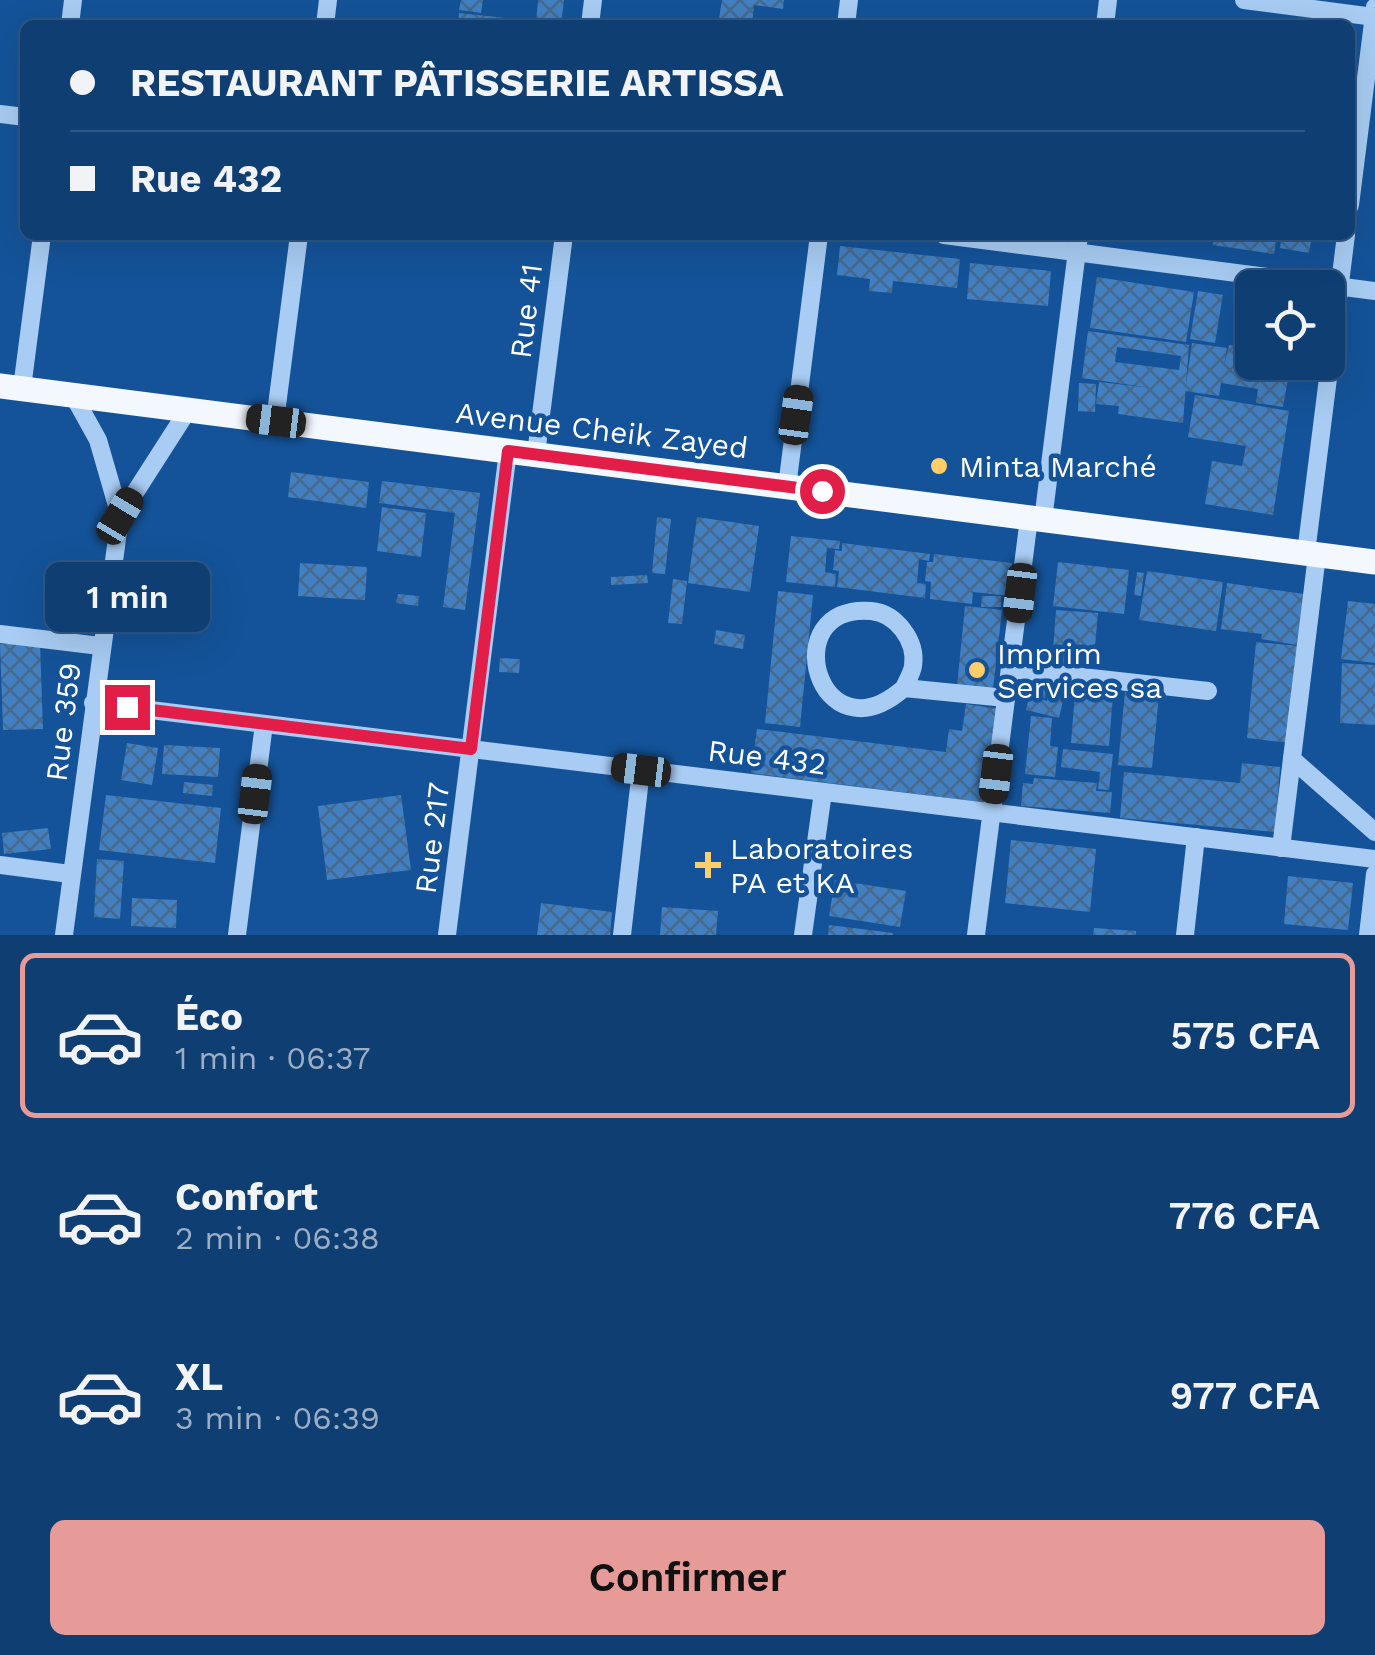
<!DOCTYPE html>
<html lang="fr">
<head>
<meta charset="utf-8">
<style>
	body { margin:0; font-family:"Work Sans",sans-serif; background:#1d497b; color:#f1f3f6; height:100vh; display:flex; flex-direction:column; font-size:38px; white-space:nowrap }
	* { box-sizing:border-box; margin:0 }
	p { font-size:32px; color:#9baec4 }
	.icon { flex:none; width:55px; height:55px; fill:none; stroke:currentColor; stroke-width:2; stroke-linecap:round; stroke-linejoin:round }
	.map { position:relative; height:935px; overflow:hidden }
	.panel { display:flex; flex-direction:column; background:#0f3e73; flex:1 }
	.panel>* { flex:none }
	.top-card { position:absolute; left:20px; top:20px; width:1335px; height:220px; border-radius:15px; box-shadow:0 10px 40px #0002,0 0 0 2px #2f5785; display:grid; align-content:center; height:220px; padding:0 50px; background:#0f3e73 }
	.tools { position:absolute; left:1235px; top:270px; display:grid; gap:20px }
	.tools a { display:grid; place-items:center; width:110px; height:110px; border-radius:15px; background:#0f3e73; box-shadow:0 10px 40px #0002,0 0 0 2px #2f5785; font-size:50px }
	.end { position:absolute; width:45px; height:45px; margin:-22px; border:12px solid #e11d48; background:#fff; box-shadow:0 0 0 5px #fff }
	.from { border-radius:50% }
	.bubble { position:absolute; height:70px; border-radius:15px; background:#0f3e73; box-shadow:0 10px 40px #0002,0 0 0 2px #2f5785; font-size:32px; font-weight:600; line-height:70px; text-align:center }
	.car { position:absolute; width:30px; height:60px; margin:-30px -15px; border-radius:12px; box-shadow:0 0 8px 2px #0007; background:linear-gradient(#222 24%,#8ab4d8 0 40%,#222 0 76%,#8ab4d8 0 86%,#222 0) }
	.top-card b { display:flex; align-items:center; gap:35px; height:95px; font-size:38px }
	.top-card b+b { border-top:2px solid #2f5785 }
	.top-card i { width:25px; height:25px; background:#f1f3f6 }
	ul { padding:18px 0 0; list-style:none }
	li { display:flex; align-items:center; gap:30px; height:165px; margin:0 20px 15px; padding:0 30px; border:5px solid transparent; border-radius:15px }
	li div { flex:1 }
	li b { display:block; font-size:38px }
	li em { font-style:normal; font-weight:600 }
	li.current { border-color:#e69b98 }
	li>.icon { width:90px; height:90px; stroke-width:1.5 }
	.action { display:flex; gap:20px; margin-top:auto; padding:20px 50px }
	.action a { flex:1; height:115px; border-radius:15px; background:#e69b98; color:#111; font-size:40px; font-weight:600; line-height:115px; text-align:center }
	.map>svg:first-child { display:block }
	.building { fill:url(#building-cross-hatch); fill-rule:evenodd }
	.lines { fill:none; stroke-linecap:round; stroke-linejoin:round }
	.minor { stroke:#a8ccf3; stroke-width:18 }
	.major { stroke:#f3f8ff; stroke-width:25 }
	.route { stroke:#e11d48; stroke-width:12 }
	.poi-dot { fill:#ffce69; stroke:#145399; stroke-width:4 }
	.labels { text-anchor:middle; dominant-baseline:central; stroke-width:9; stroke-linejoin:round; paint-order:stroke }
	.street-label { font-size:30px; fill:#fff; stroke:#145399 }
	.poi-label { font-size:30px; fill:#fff; stroke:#145399; text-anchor:start }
</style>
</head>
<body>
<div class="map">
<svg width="1375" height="935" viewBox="0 0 1375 935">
	<defs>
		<pattern id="building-cross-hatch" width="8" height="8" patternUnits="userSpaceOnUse" patternTransform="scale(2.5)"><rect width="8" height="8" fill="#4280c2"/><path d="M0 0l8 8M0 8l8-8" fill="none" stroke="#46698d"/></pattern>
	</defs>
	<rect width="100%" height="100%" fill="#145399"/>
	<g class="building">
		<polygon points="461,0 483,0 481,13 459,10"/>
		<polygon points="538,0 564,0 561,25 536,23"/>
		<polygon points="722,0 784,0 783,9 754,5 752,25 718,25"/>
		<polygon points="459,13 533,21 533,25 458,25"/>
		<polygon points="1214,235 1277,235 1274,254 1213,245"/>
		<polygon points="1282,235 1312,235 1309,253 1280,248"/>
		<polygon points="840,246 960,259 957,288 893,281 892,293 869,291 870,279 837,275"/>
		<polygon points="970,263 1051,271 1048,306 967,299"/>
		<polygon points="1097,277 1194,292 1186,342 1090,328"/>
		<polygon points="1198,291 1223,295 1215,343 1190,339"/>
		<path d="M1088,331L1189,345L1183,423L1118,414L1119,406L1096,404L1099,382L1152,388L1082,378ZM1117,347L1181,356L1179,370L1115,362Z"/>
		<polygon points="1192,343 1227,348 1224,365 1229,345 1252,349 1252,362 1291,362 1283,407 1256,403 1258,389 1221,383 1219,396 1185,391"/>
		<polygon points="1079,383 1096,384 1095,412 1078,411"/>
		<polygon points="1195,395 1289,411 1273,515 1205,504 1212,461 1242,466 1246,446 1188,437"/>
		<polygon points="291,472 369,482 366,508 288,497"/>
		<polygon points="382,481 480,493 465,610 443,607 455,513 379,503"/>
		<polygon points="382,507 426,513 421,557 377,551"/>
		<polygon points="657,517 671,519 665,574 652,573"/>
		<polygon points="697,517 759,526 750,592 688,583"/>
		<polygon points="791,536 840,541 839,549 827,548 825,572 836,574 835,587 786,582"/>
		<polygon points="842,543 930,554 929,561 919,559 917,583 926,584 925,598 837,587 839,571 833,570 835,550 842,551"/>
		<polygon points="934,554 1012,563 1009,596 973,592 972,604 930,599 931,582 925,581 927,562 933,562"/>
		<polygon points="1058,562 1129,570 1124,614 1053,606"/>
		<polygon points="300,563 367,567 365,600 298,596"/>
		<polygon points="1147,571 1223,582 1216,631 1139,620"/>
		<polygon points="1137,572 1144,573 1141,596 1134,595"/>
		<polygon points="647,575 648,583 611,585 611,577"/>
		<polygon points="673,579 687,581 682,624 668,623"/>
		<polygon points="1227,583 1304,594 1297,645 1261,639 1262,634 1221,629"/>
		<polygon points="778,591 813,595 800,727 765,723"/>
		<polygon points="398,594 419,596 418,606 396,603"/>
		<polygon points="982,596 1001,596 1001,607 981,607"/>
		<polygon points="1348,601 1375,604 1375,663 1341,659"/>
		<polygon points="965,606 1002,610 993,690 957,686"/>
		<polygon points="1056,610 1098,613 1093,667 1052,663"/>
		<polygon points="716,630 745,635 743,649 714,644"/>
		<polygon points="1256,642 1300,646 1290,743 1247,738"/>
		<polygon points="40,643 43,729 3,730 0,644"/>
		<polygon points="500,658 520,659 519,673 499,672"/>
		<polygon points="1342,663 1375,665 1375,725 1340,723"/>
		<polygon points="1032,683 1047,685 1045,698 1034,697 1047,701 1051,685 1066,688 1059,718 1026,710"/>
		<polygon points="1075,692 1113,695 1109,746 1071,743"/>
		<polygon points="1125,692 1159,695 1152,768 1118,765"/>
		<polygon points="966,704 1000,709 988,803 751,773 757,729 946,752 949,729 962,731"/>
		<polygon points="1031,716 1052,718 1050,746 1058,747 1055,777 1025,774"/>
		<polygon points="127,743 158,748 152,785 121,780"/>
		<polygon points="164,745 220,748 218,777 162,774"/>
		<polygon points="1063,749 1113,754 1109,790 1098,789 1100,772 1061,767"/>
		<polygon points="1242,763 1280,767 1275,832 1120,818 1124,772 1240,783"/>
		<polygon points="1034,778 1097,783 1096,791 1112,792 1110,813 1021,806 1023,783 1033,784"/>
		<polygon points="184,782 213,785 212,796 183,793"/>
		<polygon points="106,795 221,808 215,863 99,850"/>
		<polygon points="401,795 411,870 327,880 318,806"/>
		<polygon points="48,828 51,849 4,854 2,833"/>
		<polygon points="1011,840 1096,849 1090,912 1005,903"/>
		<polygon points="97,859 124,861 120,919 94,917"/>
		<polygon points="1288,876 1353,883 1348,930 1284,924"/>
		<polygon points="835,880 906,891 900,927 829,916"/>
		<polygon points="132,898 177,900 176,928 131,926"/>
		<polygon points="541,903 612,912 610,935 537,935"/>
		<polygon points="662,907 718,911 716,935 660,935"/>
		<polygon points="829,925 893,933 893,935 828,935"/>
		<polygon points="1094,928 1136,931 1136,935 1093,935"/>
	</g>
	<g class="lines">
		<g class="minor">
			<polyline points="1244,0 1375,17"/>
			<polyline points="70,25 73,0"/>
			<polyline points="325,25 328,0"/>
			<polyline points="590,25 593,0"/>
			<polyline points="846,25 849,0"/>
			<polyline points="1105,25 1108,0"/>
			<polyline points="0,114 25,117"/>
			<polyline points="1350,205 1375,7"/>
			<polyline points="944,235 1375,291"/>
			<polyline points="22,388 42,235"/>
			<polyline points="73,395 98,440 120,516"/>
			<polyline points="275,421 299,235"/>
			<polyline points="536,454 564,235"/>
			<polyline points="787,487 819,235"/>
			<polyline points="1043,520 1079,235"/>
			<polyline points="1306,553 1346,235"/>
			<polyline points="0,634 100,646"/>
			<polyline points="1010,669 1208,691"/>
			<path d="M904,688C907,681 912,673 913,666C917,641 896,613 871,611C774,603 818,763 904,688L1006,698"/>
			<polyline points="93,703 1375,859"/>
			<polyline points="1292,759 1375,832"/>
			<polyline points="1281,848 1317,555"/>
			<polyline points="0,865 70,874"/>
			<polyline points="64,935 120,516 188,410"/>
			<polyline points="237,935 264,724"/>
			<polyline points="447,935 508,451"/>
			<polyline points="622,935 641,770"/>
			<polyline points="803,935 823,792"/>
			<polyline points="976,935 1029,518"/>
			<polyline points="1185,935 1196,837"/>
			<polyline points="1368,935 1375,874"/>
		</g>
		<polyline class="major" points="0,386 1375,562"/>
	</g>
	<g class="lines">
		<polyline class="route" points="127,707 471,749 508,451 822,491"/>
	</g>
	<g class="poi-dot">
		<circle cx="939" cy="466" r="10"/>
		<circle cx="977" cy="670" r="10"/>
		<path d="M703 850h10v10h10v10h-10v10h-10v-10h-10v-10h10z"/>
	</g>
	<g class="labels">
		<g class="street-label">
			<text transform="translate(526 311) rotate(-83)">Rue 41</text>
			<text transform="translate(602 430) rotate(7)">Avenue Cheik Zayed</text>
			<text transform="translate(63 722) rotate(-83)">Rue 359</text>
			<text transform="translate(767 757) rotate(7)">Rue 432</text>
			<text transform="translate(432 838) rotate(-83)">Rue 217</text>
		</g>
		<g class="poi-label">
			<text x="959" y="466">Minta Marché</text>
			<text x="997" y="653">Imprim<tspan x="997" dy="34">Services sa</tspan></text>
			<text x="730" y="848">Laboratoires<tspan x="730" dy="34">PA et KA</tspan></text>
		</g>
	</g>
</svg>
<div class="tools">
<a><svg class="icon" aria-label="locate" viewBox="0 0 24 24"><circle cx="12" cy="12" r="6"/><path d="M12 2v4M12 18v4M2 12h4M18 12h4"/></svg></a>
</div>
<i class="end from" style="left:822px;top:491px"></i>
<i class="end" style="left:127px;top:707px"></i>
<div class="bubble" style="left:45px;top:562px;width:165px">1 min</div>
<i class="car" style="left:796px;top:415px;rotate:8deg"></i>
<i class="car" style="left:276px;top:421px;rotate:277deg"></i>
<i class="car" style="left:120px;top:516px;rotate:31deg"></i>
<i class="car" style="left:1020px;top:593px;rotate:187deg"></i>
<i class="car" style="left:641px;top:770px;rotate:277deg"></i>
<i class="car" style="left:996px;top:774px;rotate:187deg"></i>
<i class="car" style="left:255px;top:794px;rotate:7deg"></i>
<div class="top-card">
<b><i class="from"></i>RESTAURANT PÂTISSERIE ARTISSA</b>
<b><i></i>Rue 432</b>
</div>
</div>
<section class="panel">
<ul>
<li class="current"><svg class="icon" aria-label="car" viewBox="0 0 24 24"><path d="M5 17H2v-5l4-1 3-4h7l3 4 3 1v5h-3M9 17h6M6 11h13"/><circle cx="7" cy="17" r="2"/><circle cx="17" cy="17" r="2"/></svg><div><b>Éco</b><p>1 min · 06:37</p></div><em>575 CFA</em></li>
<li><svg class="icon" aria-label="car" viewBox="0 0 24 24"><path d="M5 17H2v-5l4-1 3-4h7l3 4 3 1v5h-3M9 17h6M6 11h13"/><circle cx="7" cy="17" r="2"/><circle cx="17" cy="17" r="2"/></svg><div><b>Confort</b><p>2 min · 06:38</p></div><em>776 CFA</em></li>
<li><svg class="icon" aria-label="car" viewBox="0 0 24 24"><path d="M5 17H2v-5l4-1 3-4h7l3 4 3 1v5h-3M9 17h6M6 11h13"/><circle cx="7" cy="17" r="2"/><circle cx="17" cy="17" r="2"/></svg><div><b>XL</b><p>3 min · 06:39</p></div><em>977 CFA</em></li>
</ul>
<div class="action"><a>Confirmer</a></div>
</section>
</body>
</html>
